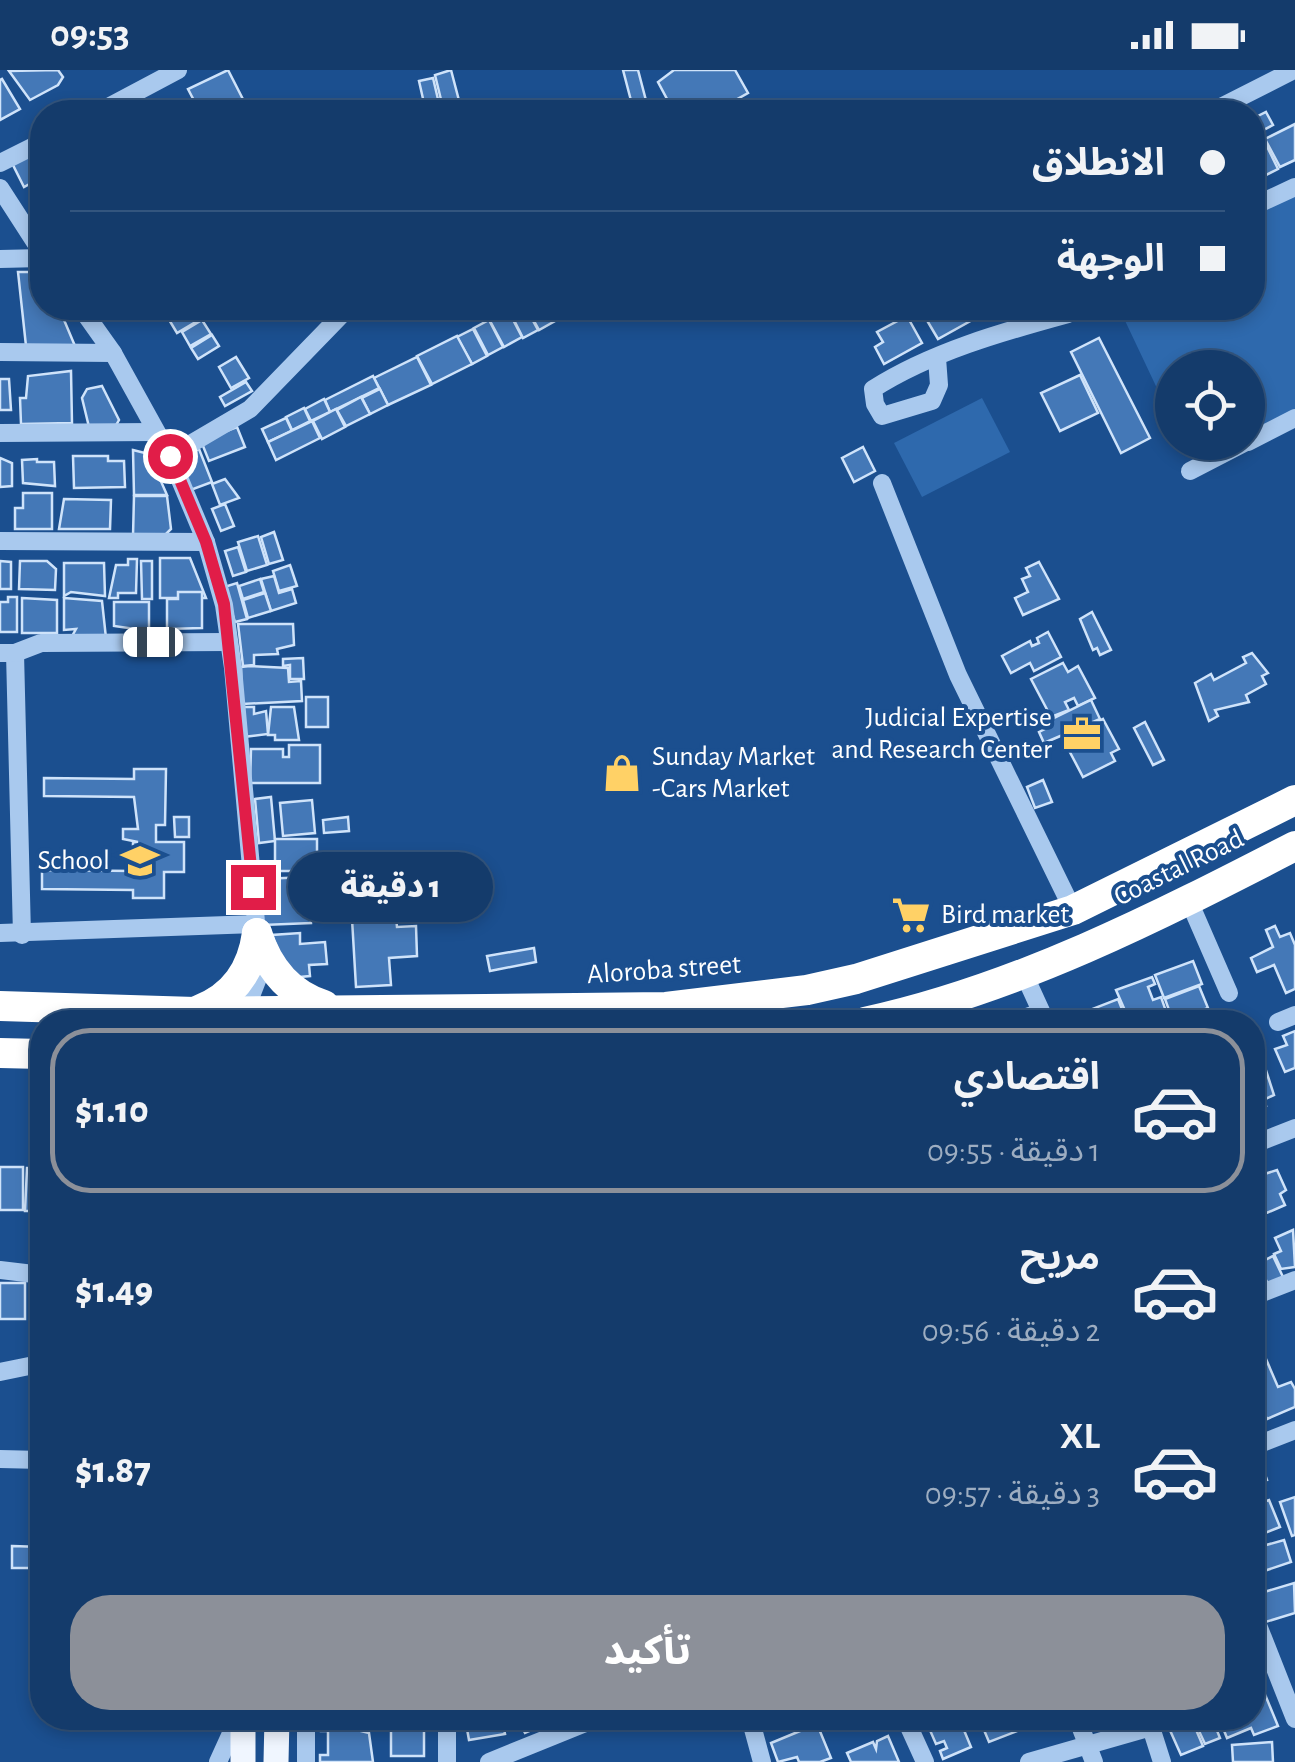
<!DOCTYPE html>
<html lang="ar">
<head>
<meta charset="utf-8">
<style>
	body { margin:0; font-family:"Alegreya Sans","Noto Sans Arabic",sans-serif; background:#214673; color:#f1f3f6; direction:rtl; height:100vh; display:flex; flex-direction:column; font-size:38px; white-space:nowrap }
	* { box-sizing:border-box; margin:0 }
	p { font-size:32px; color:#9dadc1 }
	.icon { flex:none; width:55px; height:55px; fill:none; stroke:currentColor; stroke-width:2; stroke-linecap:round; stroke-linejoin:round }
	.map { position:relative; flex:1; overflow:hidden; direction:ltr }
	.side { position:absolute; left:30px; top:940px; width:1235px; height:720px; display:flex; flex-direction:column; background:#143b6b; border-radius:40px; box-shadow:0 5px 15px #0003,0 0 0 2px #33557e; direction:rtl }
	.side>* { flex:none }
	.top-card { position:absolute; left:30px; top:30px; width:1235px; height:220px; border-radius:40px; box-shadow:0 5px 15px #0003,0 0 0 2px #33557e; direction:rtl; display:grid; align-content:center; height:220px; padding:0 40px; background:#143b6b }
	.buttons { position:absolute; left:1155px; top:280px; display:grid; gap:20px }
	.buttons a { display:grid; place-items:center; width:110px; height:110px; border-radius:50%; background:#143b6b; box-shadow:0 5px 15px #0003,0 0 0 2px #33557e; font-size:50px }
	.end { position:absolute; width:45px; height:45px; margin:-22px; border:12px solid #e11d48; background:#fff; box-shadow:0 0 0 5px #fff }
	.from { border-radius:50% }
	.bubble { position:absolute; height:70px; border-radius:35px; background:#143b6b; box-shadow:0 5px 15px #0003,0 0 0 2px #33557e; font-size:32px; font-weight:800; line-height:70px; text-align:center; direction:rtl }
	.car { position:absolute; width:30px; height:60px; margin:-30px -15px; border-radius:12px; box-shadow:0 0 8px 2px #0007; background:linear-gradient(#fff 24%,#345 0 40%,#fff 0 76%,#345 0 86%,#fff 0) }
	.top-card b { display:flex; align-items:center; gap:35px; height:95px; font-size:38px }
	.top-card b+b { border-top:2px solid #33557e }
	.top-card i { width:25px; height:25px; background:#f1f3f6 }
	ul { padding:18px 0 0; list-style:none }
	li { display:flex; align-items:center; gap:30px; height:165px; margin:0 20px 15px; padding:0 20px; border:5px solid transparent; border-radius:40px }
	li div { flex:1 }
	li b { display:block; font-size:38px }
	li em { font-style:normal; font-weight:800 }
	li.selected { border-color:#8c9099 }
	li>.icon { width:90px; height:90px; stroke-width:1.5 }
	.cta { display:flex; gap:20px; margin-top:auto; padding:20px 40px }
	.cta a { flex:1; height:115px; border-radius:40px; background:#8c9099; color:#fff; font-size:40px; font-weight:800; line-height:115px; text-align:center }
	.status { display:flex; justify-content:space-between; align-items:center; height:70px; padding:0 50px; background:#143b6b; direction:ltr }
	.status svg { height:28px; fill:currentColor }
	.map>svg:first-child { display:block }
	.green { fill:#2e69ad }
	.building { fill:#4478b7; stroke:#cfe3fa; stroke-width:2.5 }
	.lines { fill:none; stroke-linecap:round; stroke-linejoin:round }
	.minor { stroke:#a9c9ee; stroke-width:18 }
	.major { stroke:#f0f6ff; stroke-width:25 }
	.highway { stroke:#fff; stroke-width:30 }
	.route { stroke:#e11d48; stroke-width:12 }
	.labels { text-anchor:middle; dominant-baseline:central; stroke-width:8; stroke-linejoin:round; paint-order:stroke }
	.poi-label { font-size:28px; fill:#fff; stroke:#1b4f8f; text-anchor:end }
	.street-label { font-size:28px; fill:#fff; stroke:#1b4f8f }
</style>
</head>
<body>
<div class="status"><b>09:53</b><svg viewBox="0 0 49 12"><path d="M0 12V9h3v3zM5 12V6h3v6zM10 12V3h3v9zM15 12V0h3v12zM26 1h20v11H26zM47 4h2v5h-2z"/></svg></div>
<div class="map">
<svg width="1295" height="1692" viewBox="0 0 1295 1692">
	<rect width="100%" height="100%" fill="#1b4f8f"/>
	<g class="green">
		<polygon points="1295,123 1295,339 1248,362 1248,298 1172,298 1172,350 1119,238 1252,238 1253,143"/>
		<polygon points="982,328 1010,382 922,427 894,373"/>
	</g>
	<g class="building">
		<polygon points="58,0 63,7 58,15 30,30 9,1"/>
		<polygon points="228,0 249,41 200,42 188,19"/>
		<polygon points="451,0 462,42 444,42 435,5"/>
		<polygon points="623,0 638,0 649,42 634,42"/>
		<polygon points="674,0 735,0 748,23 734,31 736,34 726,42 674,42 658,12"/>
		<polygon points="433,8 441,42 426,42 419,11"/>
		<polygon points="2,9 20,39 0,50 0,10"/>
		<polygon points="1266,42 1273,55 1260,62 1278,99 1252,112 1252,49"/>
		<polygon points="1295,54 1295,90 1280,97 1265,69"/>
		<polygon points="30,85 36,98 42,95 42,107 24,117 12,93"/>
		<polygon points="18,202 37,202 42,210 42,238 59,238 75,276 26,276"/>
		<polygon points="162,238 212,238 214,241 177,263"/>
		<polygon points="526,238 538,260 523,268 509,240"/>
		<polygon points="527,238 547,238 555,251 539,260"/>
		<polygon points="930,238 968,238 974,249 938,269 922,242"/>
		<polygon points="508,240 522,267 504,277 489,249"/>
		<polygon points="907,246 922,273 884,294 875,277 883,272 877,262"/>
		<polygon points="202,250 211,264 190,276 182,262"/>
		<polygon points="489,250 503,277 488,285 474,258"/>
		<polygon points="473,259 487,286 472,294 457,267"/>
		<polygon points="212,265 219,276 198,289 191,278"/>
		<polygon points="457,266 472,294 432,314 417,286"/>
		<polygon points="1099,268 1150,368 1121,383 1071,282"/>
		<polygon points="236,287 249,308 231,318 219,297"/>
		<polygon points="417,287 431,315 388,335 374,308"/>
		<polygon points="71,301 72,353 21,354 20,328 26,328 28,306"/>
		<polygon points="1080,305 1098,343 1060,361 1041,323"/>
		<polygon points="373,306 379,318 330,342 325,330"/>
		<polygon points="0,309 9,309 11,340 0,340"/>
		<polygon points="246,312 252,321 225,336 220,327"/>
		<polygon points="102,316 119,350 115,357 89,357 82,328 87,319"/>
		<polygon points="380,319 388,335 370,344 362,328"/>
		<polygon points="361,327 370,344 346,356 337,340"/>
		<polygon points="324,329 330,342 311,351 305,339"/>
		<polygon points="304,338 310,351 292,360 286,347"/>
		<polygon points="336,339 345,357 322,369 313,351"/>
		<polygon points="286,348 292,361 268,372 262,359"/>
		<polygon points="312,351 320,368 276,390 268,372"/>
		<polygon points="237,357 245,377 209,391 201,371"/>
		<polygon points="863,377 875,401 854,412 842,388"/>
		<polygon points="199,379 212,412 188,421 175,388"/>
		<polygon points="133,380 149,384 167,425 134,425"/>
		<polygon points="73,386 108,386 108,391 124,391 125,417 74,418"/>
		<polygon points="0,388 12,393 12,416 0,417"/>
		<polygon points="37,389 37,392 54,392 55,416 23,413 22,390"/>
		<polygon points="225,409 239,428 220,435 212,414"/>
		<polygon points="23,423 52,423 52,459 15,459 15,438 23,438"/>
		<polygon points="134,426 167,426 171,459 163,467 133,466"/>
		<polygon points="64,429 111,430 110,459 59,459"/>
		<polygon points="225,434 234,456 221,461 212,439"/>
		<polygon points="274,462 283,490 269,494 261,467"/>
		<polygon points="258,466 267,495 247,501 238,472"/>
		<polygon points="238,477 246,502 233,506 225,481"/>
		<polygon points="160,488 190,488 206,528 160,528"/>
		<polygon points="128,489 137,489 136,523 118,523 118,528 109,528 116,495 128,495"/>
		<polygon points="0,491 11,492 11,519 0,519"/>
		<polygon points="20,491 47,491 56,499 55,520 19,519"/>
		<polygon points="141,491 152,491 152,529 142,529"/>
		<polygon points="1039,492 1059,529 1023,545 1015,528 1028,522 1022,509 1030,506 1026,498"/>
		<polygon points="64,493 104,493 105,526 71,522 64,526"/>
		<polygon points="290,495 297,516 279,521 273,501"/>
		<polygon points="274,506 279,523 292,519 296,533 271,541 261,509"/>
		<polygon points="260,509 264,522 243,529 239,516"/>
		<polygon points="237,513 247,549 235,552 224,517"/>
		<polygon points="178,522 202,522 202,558 167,559 167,529 178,529"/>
		<polygon points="265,523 271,541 248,548 243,530"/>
		<polygon points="8,527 17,527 17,562 0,562 0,532 8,532"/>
		<polygon points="22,528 57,530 57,563 22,563"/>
		<polygon points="64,528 102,531 106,568 71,568 76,559 64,560"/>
		<polygon points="114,532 149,532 149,561 114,556"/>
		<polygon points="1092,542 1111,580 1100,585 1097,578 1093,580 1080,549"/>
		<polygon points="238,554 293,554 294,575 277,579 278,584 254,585 254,595 243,596"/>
		<polygon points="1048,562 1061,587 1034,601 1030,593 1011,603 1002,586 1030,571 1032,576 1039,573 1037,568"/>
		<polygon points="1252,583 1268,603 1262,606 1266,614 1246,625 1249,632 1215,640 1218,646 1209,651 1195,613 1211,604 1214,610 1246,593 1243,587"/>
		<polygon points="303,588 304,609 290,609 290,595 283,596 283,589"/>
		<polygon points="1063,593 1068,602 1078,596 1095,628 1078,636 1074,628 1065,632 1069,640 1051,647 1031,609"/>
		<polygon points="250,596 288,598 289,612 301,611 302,631 242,634 241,597"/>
		<rect x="306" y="627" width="22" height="30"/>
		<polygon points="1091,630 1100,649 1044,673 1039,662 1047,658 1044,653"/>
		<polygon points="243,637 254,637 254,644 266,641 268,664 243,667"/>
		<polygon points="271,637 294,637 299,670 275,670 275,665 268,665"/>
		<polygon points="1103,649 1119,679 1111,683 1115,691 1083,707 1063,669"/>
		<polygon points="1145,652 1164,690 1153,695 1134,658"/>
		<polygon points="289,675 320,675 320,713 250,713 251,679 283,679 283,687 289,687"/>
		<polygon points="134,699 166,699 165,755 156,755 156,772 184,772 184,802 164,802 164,828 133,828 133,820 42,819 42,800 133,801 133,772 138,772 123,769 123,759 138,759 134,727 44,726 44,708 134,709"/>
		<polygon points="1043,710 1052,732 1035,738 1027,717"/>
		<polygon points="271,727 275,771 259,773 255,729"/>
		<polygon points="312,730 315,763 283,766 280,733"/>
		<polygon points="174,747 189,747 189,767 175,767"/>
		<polygon points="348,747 349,761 324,763 323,750"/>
		<rect x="275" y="769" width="42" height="32"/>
		<polygon points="308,807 311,853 263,855 261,809"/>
		<polygon points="396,847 397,857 416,856 417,886 389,888 391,915 356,917 352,849"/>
		<polygon points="1275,856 1280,867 1290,863 1295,875 1295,919 1286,923 1274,895 1257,902 1251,888 1273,877 1266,860"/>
		<polygon points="300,863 300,874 325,872 327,894 309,895 310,906 289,908 272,865"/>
		<polygon points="534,878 536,892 490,901 487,886"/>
		<polygon points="1193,891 1202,914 1164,928 1155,905"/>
		<polygon points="1152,907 1155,914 1148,917 1153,930 1161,927 1167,944 1130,952 1116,920"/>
		<polygon points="1199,916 1208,938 1173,951 1165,929"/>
		<polygon points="1118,929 1127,952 1059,952"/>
		<polygon points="1295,961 1295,998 1285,1002 1275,979 1287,975 1283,966"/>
		<polygon points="1257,973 1274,1025 1263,1030 1266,1036 1257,1040 1252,1030 1252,975"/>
		<rect x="0" y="1097" width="23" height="43"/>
		<polygon points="27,1098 42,1099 42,1141 25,1141"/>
		<polygon points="1277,1100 1286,1120 1280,1124 1285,1135 1262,1145 1252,1132 1252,1108"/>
		<polygon points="1293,1160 1295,1197 1281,1199 1274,1184 1281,1181 1275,1168"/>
		<polygon points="1257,1173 1265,1190 1273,1186 1283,1207 1268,1214 1264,1206 1252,1212 1252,1175"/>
		<rect x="0" y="1213" width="25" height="36"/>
		<polygon points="1257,1268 1278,1317 1291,1312 1295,1319 1295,1337 1267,1349 1252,1316 1252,1270"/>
		<polygon points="1257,1381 1267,1410 1254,1414 1252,1383"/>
		<polygon points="1295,1427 1295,1465 1292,1466 1280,1432"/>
		<polygon points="1269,1430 1280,1457 1252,1468 1252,1436"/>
		<polygon points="1284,1470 1291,1492 1255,1504 1252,1479"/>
		<polygon points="12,1476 42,1477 42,1498 12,1498"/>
		<polygon points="1294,1513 1295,1543 1262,1553 1254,1525"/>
		<polygon points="1264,1622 1278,1656 1254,1665 1251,1658 1227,1668 1219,1648 1252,1648 1252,1627"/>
		<polygon points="465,1648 502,1648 505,1664 469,1670"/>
		<polygon points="517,1648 557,1648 557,1649 525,1663"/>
		<polygon points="979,1648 1021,1648 1025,1658 989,1672"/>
		<polygon points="1191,1648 1203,1676 1181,1685 1169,1658"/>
		<polygon points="1193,1648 1212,1648 1220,1668 1205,1674"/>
		<polygon points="321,1652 345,1652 345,1657 369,1663 373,1692 320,1692 320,1685 328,1685 328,1661 321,1661"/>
		<polygon points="941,1653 944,1660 961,1653 971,1677 943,1689 940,1681 947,1678 944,1671 936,1674 929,1658"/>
		<polygon points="817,1654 831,1688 820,1692 799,1692 797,1687 778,1692 771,1673"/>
		<rect x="391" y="1657" width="33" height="29"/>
		<polygon points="888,1666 899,1692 851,1692 847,1683 873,1672 876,1679 877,1671"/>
		<polygon points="1272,1672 1273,1692 1233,1692 1232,1675"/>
	</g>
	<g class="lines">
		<g class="minor">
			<polyline points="99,42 178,0"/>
			<polyline points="1211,42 1294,0"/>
			<polyline points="0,93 42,72"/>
			<polyline points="0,118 42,183"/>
			<polyline points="1252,137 1295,117"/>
			<polyline points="0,189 42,188"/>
			<polyline points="81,238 113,283 170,386 206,472 224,535 233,598 257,863 258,908 246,939"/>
			<polyline points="0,282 113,283"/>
			<path d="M937,288L939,315L932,331L882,346L875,334L873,319C931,282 1002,262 1068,244L1074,238"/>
			<polyline points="0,363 155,362"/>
			<polyline points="1248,372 1295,348"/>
			<polyline points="170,386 250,339 348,238"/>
			<polyline points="1190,401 1246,372"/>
			<polyline points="882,413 958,605 1073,840"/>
			<polyline points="0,471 206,472"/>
			<polyline points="0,583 15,583 22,865"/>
			<polyline points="15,583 41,573 229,572"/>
			<polyline points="1189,831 1229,923"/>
			<polyline points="0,863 256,854"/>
			<polyline points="1024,904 1046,952"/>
			<polyline points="1013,952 1041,942"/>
			<polyline points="1278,952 1295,945"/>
			<polyline points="1252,1075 1295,1058"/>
			<polyline points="0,1200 42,1205"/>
			<polyline points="1252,1227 1295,1210"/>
			<polyline points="0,1302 34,1295 42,1284"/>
			<polyline points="1252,1377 1295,1360"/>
			<polyline points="0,1389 42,1390"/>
			<polyline points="1252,1540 1295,1649"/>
			<polyline points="750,1648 762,1692"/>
			<polyline points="905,1648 925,1692"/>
			<polyline points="1077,1648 1094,1692"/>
			<polyline points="1148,1648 1162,1692"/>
			<polyline points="218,1692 238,1648"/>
			<polyline points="306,1692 306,1648"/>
			<polyline points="447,1692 447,1648"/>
			<polyline points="489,1692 598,1648"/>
			<polyline points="1029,1692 1151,1657"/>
		</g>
		<g class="major">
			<polyline points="243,1692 243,1648"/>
			<polyline points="276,1692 277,1648"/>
		</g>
		<g class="highway">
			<path d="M257,863C268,898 289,924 324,935"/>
			<polyline points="0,936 195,942 666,937 807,920 856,909 1073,840 1295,730"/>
			<path d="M199,940C234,926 252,900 257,863"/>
			<path d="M865,952C1017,919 1157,847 1295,776"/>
			<polyline points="0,983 42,984"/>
		</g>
	</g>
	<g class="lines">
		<polyline class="route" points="170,386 206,472 224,534 253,817"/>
	</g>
	<defs>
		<g id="office-bare" transform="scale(3)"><path d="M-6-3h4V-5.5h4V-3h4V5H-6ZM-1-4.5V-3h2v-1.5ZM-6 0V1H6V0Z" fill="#ffd166" stroke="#1b4f8f" stroke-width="2.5" paint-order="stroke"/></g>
		<g id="shop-bare" transform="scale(3)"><path d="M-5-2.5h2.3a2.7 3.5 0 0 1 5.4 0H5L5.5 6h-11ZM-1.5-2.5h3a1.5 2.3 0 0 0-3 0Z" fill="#ffd166" stroke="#1b4f8f" stroke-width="2.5" paint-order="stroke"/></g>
		<g id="school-bare" transform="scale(3)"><path d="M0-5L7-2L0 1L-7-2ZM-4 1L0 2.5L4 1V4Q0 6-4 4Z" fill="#ffd166" stroke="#1b4f8f" stroke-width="2.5" paint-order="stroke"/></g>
		<g id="supermarket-bare" transform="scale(3)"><path d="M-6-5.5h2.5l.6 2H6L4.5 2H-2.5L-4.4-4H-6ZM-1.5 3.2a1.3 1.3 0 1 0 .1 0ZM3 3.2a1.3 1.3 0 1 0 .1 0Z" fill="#ffd166" stroke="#1b4f8f" stroke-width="2.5" paint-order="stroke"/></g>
	</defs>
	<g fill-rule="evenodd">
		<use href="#office-bare" x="1082" y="664"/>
		<use href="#shop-bare" x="622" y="703"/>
		<use href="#school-bare" x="140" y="791"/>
		<use href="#supermarket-bare" x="911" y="845"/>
	</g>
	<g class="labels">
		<g class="poi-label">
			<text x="1052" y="648">Judicial Expertise<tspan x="1052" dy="32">and Research Center</tspan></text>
			<text x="652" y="687" text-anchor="start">Sunday Market<tspan x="652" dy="32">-Cars Market</tspan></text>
			<text x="110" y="791">School</text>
			<text x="941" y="845" text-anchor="start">Bird market</text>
		</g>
		<g class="street-label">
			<text transform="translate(1179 798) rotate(-26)">Coastal Road</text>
			<text transform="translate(664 900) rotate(-4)">Aloroba street</text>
		</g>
	</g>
</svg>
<div class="buttons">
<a><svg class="icon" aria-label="locate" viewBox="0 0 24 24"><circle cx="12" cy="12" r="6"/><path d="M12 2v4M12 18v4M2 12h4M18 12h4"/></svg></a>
</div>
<i class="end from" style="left:170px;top:386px"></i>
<i class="end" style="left:253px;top:817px"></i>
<div class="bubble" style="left:288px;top:782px;width:205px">1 دقيقة</div>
<i class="car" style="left:153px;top:572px;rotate:270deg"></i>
<div class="top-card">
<b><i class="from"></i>الانطلاق</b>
<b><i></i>الوجهة</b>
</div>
<section class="side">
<ul>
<li class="selected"><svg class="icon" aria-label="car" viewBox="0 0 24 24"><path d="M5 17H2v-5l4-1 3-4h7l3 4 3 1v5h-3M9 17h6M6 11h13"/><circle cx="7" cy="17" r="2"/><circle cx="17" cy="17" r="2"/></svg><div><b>اقتصادي</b><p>1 دقيقة · 09:55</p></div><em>$1.10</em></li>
<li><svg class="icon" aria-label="car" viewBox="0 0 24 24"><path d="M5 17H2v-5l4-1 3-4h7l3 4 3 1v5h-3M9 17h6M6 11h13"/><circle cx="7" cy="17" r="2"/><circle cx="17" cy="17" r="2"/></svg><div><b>مريح</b><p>2 دقيقة · 09:56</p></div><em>$1.49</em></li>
<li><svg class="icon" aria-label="car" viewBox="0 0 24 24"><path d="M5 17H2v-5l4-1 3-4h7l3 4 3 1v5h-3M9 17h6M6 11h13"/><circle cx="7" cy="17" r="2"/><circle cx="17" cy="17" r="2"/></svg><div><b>XL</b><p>3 دقيقة · 09:57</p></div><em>$1.87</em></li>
</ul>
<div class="cta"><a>تأكيد</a></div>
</section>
</div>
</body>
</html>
